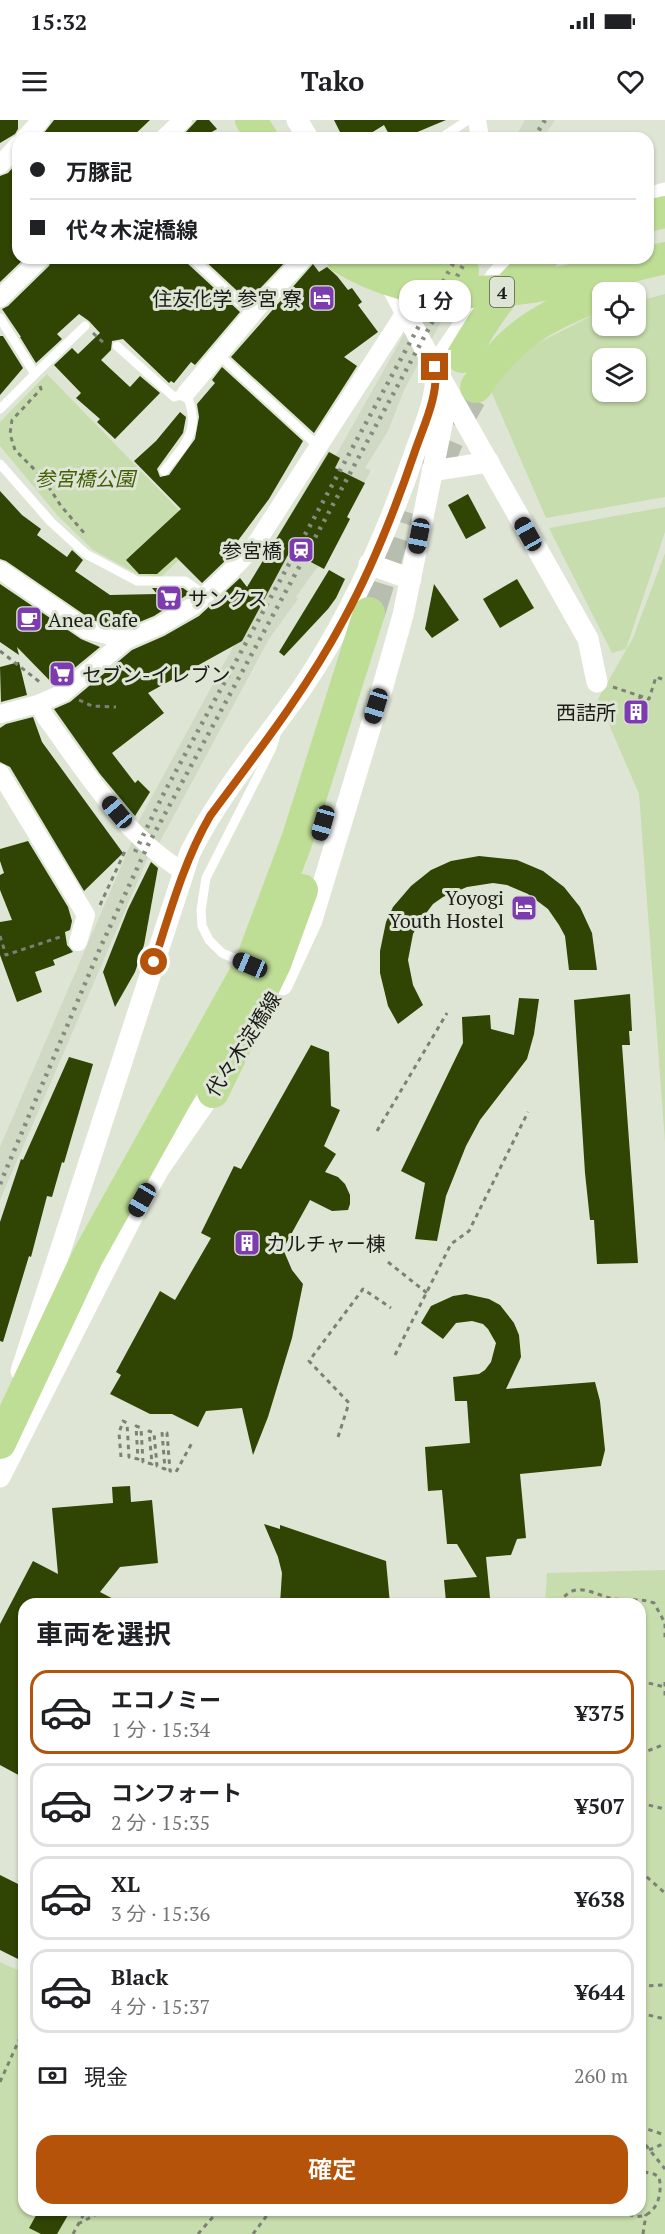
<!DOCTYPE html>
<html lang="ja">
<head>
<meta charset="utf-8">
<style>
	body { margin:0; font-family:"PT Serif","Noto Sans JP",serif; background:#f2f2f2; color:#202124; height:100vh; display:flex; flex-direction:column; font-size:22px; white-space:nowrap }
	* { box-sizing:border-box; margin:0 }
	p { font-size:20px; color:#757577 }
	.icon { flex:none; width:33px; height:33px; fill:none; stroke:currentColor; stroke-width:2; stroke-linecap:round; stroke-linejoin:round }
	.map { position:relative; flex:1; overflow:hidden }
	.drawer { position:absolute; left:18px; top:1478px; width:628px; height:618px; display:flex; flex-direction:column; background:#fff; border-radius:18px; box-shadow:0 2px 4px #0004 }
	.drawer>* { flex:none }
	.banner { position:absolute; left:12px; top:12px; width:642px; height:132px; border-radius:18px; box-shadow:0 2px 4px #0004; display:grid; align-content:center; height:132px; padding:0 18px; background:#fff }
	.controls { position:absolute; left:592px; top:162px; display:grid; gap:12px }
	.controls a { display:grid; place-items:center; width:54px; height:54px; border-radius:12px; background:#fff; box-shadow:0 2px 4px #0004; font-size:30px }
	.end { position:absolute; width:27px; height:27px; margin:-14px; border:8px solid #b45309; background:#fff; box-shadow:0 0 0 3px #fff }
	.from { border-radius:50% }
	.bubble { position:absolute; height:42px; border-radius:18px; background:#fff; box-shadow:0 2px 4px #0004; font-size:20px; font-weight:600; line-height:42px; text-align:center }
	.car { position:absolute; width:18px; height:36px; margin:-18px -9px; border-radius:8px; box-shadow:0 0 4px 2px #0007; background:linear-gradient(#222 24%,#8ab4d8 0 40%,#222 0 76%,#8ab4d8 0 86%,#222 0) }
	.banner b { display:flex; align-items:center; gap:21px; height:57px; font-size:22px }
	.banner b+b { border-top:2px solid #e0e0e0 }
	.banner i { width:15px; height:15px; background:#202124 }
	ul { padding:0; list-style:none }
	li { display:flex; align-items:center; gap:18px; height:84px; margin:0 12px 9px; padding:0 6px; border:3px solid #e0e0e0; border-radius:18px }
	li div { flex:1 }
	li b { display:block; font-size:22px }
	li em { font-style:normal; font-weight:600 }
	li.current { border-color:#b45309 }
	li>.icon { width:54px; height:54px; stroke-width:1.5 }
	h2 { padding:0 18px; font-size:27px; line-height:72px }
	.pay { display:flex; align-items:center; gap:15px; height:66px; padding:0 18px; font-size:22px }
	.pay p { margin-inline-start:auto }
	.cta { display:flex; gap:12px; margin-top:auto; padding:12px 18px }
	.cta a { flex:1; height:69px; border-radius:18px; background:#b45309; color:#fff; font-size:24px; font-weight:600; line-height:69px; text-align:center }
	.status { display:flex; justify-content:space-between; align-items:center; height:42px; padding:0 30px; background:#fff; direction:ltr }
	.status svg { height:16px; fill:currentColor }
	header { display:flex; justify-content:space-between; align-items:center; height:78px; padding:0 18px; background:#fff; font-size:27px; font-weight:600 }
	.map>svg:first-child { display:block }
	.built { fill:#cfd9c3 }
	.green { fill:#c8ddad; fill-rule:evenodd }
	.building { fill:#304404 }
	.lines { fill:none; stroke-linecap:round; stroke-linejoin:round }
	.motorway-tunnel { stroke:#b7bdaf; stroke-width:32; stroke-dasharray:32 16; stroke-linecap:butt }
	.path { stroke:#7c8176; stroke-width:3; stroke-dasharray:4.5 4.5; stroke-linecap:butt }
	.service { stroke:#fff; stroke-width:9 }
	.minor { stroke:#fff; stroke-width:18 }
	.tertiary { stroke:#fff; stroke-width:21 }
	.motorway { stroke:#bfde95; stroke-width:32 }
	.rail { stroke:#858b7f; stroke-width:4.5; stroke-dasharray:3 6; stroke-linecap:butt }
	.route { stroke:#b45309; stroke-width:8 }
	.labels { text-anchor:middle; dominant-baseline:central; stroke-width:6; stroke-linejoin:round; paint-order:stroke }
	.shield { fill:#dee5d5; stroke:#555950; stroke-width:1.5 }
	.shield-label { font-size:18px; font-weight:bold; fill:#1a1d17 }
	.poi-label { font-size:20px; fill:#1a1d17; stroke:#dee5d5; text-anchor:end }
	.park-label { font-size:20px; font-style:italic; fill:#425e02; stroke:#dee5d5 }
	.street-label { font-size:20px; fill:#1a1d17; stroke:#dee5d5 }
</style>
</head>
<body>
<div class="status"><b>15:32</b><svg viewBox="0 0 49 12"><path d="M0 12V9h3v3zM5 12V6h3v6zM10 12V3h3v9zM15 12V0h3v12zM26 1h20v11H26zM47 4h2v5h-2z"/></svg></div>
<header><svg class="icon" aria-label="menu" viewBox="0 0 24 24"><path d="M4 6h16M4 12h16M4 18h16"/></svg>Tako<svg class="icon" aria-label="heart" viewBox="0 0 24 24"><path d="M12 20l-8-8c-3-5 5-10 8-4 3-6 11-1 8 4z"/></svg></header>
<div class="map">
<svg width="665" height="2114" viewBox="0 0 665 2114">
	<rect width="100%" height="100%" fill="#dee5d5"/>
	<g class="built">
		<polygon points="525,0 555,0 543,18 515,18"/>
		<polygon points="447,138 476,138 404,270 388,311 365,348 371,350 347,397 350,399 324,449 319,446 313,453 296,477 298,479 269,519 157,727 136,706 252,492 256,453 328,331 336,335"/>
		<polygon points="133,719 149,735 0,1080 0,1027"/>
	</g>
	<g class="green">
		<path d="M665,174V377L546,398L488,264L534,225L601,191H603V206H636V182ZM603,238H636V272H603Z"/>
		<polygon points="47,254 204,416 161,457 139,455 93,430 58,396 0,326 0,302"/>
		<polygon points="665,387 665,412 626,529 612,533 549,408"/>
		<polygon points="665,433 665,1022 639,674 598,579 633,518"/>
		<polygon points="665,1450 665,2114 0,2114 0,1842 24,1853 24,2090 640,2090 640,1484 545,1483 547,1453"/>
	</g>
	<g class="building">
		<polygon points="0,0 18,0 18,9 15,14 0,23"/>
		<polygon points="54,0 150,0 131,18 40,18"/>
		<polygon points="197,0 209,0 217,9 201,18 186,18 184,14"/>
		<polygon points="334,0 446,0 403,18 391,18 384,5 363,18 343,18"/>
		<polygon points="18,42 18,138 25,138 0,162 0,56 8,53"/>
		<polygon points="52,138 185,138 187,143 240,192 195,245 191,242 174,263 171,261 169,263 123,219 112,221 111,230 101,240 130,267 140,256 160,273 115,319 97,302 100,299 76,278 81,273 54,245 72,228 78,234 100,213 89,201 79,194 57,214 62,219 36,243 20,217 21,217 2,189 8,186 49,146"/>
		<polygon points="202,138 289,138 248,181"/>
		<polygon points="313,144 319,152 327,147 337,156 348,170 352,168 362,182 358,185 378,212 344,237 357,246 314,313 231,237"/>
		<polygon points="0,216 3,216 23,248 0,275"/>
		<polygon points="222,247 303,321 269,379 225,438 227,439 202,463 176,437 157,454 139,454 126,440 181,389 134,341 156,321 180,292 186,297 183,313 157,349 160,357 169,355 195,319 199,297 197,284 215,263 212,260"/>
		<polygon points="329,332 340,338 335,348 365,363 347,397 350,399 324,449 290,431 242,521 148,573 164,593 112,633 135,663 138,660 150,672 135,696 100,654 54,589 70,582 132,530 164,516 199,496 240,458 247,467"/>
		<polygon points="0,371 22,395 41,409 37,415 67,437 72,430 83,440 75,451 110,475 157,474 152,468 183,468 190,473 154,496 125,508 92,500 6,441 0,439"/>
		<polygon points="468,374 486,408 466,419 448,385"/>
		<polygon points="329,450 345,459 336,478 328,489 284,536 279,532"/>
		<polygon points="517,459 534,488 500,508 483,479"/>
		<polygon points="0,464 81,519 100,527 54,565 17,527 19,535 0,522"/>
		<polygon points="434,464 459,500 432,518 425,509"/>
		<polygon points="19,542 27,575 1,582 0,547"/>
		<polygon points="33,597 42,622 123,733 84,771 10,647 0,642 0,608 6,604"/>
		<polygon points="28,721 68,787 72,801 70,810 65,812 67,825 73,832 53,840 55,845 35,852 42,872 17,882 0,835 0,802 12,800 0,770 0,755 4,753 0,741 0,729"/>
		<polygon points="479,736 517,740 543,751 564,767 580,787 592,813 597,850 569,850 565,816 559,805 548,789 528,774 507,765 493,763 467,767 443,777 433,784 418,804 413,814 408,840 413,865 423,885 398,904 388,886 380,853 380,831 386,802 393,787 411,766 431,750 451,741"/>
		<polygon points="151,742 158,748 144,825 135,852 115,887 103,852 128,789"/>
		<polygon points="630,874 632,911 629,911 630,925 622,925 638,1143 597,1144 594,1100 590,1100 585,1053 574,880"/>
		<polygon points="519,878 539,879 534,914 527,939 480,1000 466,1026 446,1076 437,1121 415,1119 425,1063 401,1051 463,923 462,897 490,895 491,909 514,915"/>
		<polygon points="311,925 329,932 331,986 340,990 324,1026 336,1034 325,1052 338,1057 345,1064 350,1075 350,1084 348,1090 332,1091 310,1080 283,1129 292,1150 303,1164 292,1218 268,1297 253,1335 242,1288 206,1291 198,1307 172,1294 150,1294 110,1274 121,1255 116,1252 160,1171 175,1180 211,1118 201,1113 234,1046 241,1049"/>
		<polygon points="69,937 93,944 64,1043 62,1042 52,1077 47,1076 31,1137 29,1136 3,1222 0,1221 0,1102 21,1039 23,1040"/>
		<polygon points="466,1174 489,1179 500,1185 514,1203 519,1215 521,1237 506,1269 595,1262 600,1281 605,1330 601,1346 520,1354 526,1418 517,1419 511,1435 486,1437 490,1478 446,1482 444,1460 477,1457 457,1424 447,1424 442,1370 428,1371 425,1327 470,1323 467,1281 455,1281 453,1257 479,1254 485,1250 491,1242 496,1223 488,1209 483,1204 472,1201 456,1203 443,1219 421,1203 431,1186 453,1176"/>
		<polygon points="130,1366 131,1382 152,1380 158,1443 120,1447 100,1472 123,1484 24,1484 24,1658 0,1645 0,1504 33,1441 58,1454 52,1388 113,1383 112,1367"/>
		<polygon points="264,1404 280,1409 280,1405 386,1441 390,1484 280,1484 282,1453 278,1437"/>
		<polygon points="0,1755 24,1767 24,1842 0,1830"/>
		<polygon points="39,2090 71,2090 57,2114 41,2114 29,2108"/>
	</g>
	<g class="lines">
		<g class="motorway-tunnel">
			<polyline points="435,349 452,310 476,267"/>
			<polyline points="369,493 401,390"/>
		</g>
		<g class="path">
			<polyline points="93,213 106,225"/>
			<polyline points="40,266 41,269 12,300 10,314 15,330 43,358 61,386 85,414"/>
			<polyline points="0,531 41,563"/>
			<polyline points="613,567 649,579 656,557 665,560"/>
			<polyline points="79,580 92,586 116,587"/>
			<polyline points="638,588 640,577"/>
			<polyline points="100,785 126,729"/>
			<polyline points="0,816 6,835 63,816"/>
			<polyline points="377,1011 447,893"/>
			<polyline points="388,1142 427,1173"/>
			<polyline points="395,1235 451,1124 469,1111 528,992"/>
			<polyline points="338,1317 349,1283 309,1241 363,1169 391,1188"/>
			<polyline points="121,1337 119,1313 123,1301 127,1303 129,1337 138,1339 136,1306 141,1308 143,1342 152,1344 149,1311 154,1313 157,1346 165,1349 162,1312 167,1313 170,1351 176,1352 193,1321"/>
			<path d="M559,1484C575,1457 594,1476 615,1479C629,1481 641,1478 654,1483L665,1503V1518"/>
			<polyline points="640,1561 665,1567"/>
			<polyline points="665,1562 665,1578"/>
			<polyline points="640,1634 665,1624"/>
			<polyline points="640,1683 665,1689"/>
			<polyline points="640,1751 665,1773"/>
			<polyline points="640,1866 665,1865"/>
			<polyline points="640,1893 665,1899"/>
			<polyline points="0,1962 24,1909"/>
			<polyline points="640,2012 647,2009 665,2015"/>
			<polyline points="640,2018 665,2049"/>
			<polyline points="649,2030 665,2023"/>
			<path d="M621,2090C646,2108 665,2085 659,2057L654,2054L640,2051"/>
			<polyline points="78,2104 104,2090"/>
			<polyline points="73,2114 86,2090"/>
			<polyline points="198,2114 212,2098 224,2090"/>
			<polyline points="253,2114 271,2090"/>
			<polyline points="643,2114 646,2094"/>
		</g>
		<g class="service">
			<polyline points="441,18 468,0"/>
			<polyline points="192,138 252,194"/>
			<polyline points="0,198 35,254 0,289"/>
			<path d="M117,226L174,277L186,273C202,310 186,323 164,351"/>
			<polyline points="219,235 319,327"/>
			<polyline points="35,254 85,206"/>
			<polyline points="0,344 51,402 86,434 137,461 185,461 205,475"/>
			<polyline points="245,843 222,833 209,820 202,806 201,790 206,758 272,628 276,614"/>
		</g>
		<g class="minor">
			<polyline points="477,0 480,18"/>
			<polyline points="25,18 41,0"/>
			<polyline points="164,18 183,0"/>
			<polyline points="0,45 18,25"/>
			<polyline points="0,178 41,138"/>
			<polyline points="186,273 261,184 304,138"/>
			<polyline points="0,450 87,510 126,520"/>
			<path d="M38,584L46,598C86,652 124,716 184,752"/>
			<polyline points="0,594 38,584 63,573 126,520 159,506 193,486 225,457 253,428 406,191"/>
			<polyline points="0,653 86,795 78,822"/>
		</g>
		<g class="tertiary">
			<polyline points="297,0 308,18"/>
			<polyline points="648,78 665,73"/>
			<polyline points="385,154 440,257 588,519 597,562"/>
			<polyline points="432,351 489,342"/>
			<polyline points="369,444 411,459"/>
			<polyline points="282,865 312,800 383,566 403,495 444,295 441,261"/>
			<path d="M21,1251L190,733C219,674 264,622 302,568C350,497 386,416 414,335C423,308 439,276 435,247L496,157L512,138"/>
			<polyline points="0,1357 133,1095 159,1049 219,962"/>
		</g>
		<g class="motorway">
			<polyline points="251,0 262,18"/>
			<polyline points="648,96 665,92"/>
			<path d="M342,138C442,200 559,163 665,138"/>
			<polyline points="394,138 434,149 463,151"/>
			<path d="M462,237C484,200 506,163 542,138"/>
			<path d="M476,267C510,215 545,195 603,174"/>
			<polyline points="213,972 275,844 302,770"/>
			<polyline points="0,1323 87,1138 250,845 297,720 369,493"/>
		</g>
		<g class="rail">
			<polyline points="534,18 545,0"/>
			<polyline points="135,732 164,673 456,138"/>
			<polyline points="0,1064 101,826 148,725 467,138"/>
		</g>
	</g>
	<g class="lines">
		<path class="route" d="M154,842C170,792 184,741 210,696C257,633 307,569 344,499C372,448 396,387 415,331C424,305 439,274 435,247"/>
	</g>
	<defs>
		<g id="hotel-square" transform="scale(1.35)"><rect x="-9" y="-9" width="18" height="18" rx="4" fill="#7d3bb0" stroke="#dee5d5"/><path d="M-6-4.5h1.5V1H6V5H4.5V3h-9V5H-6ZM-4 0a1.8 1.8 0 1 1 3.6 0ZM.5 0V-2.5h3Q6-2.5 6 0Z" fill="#fff"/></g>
		<g id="station-square" transform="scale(1.35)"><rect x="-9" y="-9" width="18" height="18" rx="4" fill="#7d3bb0" stroke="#dee5d5"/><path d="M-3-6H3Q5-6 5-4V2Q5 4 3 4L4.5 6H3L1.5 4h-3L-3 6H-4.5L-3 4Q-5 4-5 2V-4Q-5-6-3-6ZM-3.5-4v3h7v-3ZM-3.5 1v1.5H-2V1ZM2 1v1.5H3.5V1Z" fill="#fff"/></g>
		<g id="supermarket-square" transform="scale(1.35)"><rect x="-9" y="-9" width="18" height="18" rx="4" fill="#7d3bb0" stroke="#dee5d5"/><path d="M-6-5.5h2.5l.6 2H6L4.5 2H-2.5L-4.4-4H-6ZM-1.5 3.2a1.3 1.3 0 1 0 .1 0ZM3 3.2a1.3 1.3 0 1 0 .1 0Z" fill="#fff"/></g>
		<g id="cafe-square" transform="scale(1.35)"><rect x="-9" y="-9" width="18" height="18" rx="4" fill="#7d3bb0" stroke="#dee5d5"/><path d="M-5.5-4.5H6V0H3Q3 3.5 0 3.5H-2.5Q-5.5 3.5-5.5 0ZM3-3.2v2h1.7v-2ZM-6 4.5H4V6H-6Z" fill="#fff"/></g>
		<g id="building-square" transform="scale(1.35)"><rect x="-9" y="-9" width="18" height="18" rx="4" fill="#7d3bb0" stroke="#dee5d5"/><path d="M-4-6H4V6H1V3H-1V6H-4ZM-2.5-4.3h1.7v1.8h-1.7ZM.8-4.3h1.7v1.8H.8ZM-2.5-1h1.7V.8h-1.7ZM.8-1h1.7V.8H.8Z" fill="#fff"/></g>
	</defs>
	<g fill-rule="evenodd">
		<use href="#hotel-square" x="322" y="178"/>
		<use href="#station-square" x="301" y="430"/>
		<use href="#supermarket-square" x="169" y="478"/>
		<use href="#cafe-square" x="29" y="499"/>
		<use href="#supermarket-square" x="62" y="554"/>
		<use href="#building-square" x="636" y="592"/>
		<use href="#hotel-square" x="524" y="788"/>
		<use href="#building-square" x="247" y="1123"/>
	</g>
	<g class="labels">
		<rect class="shield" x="490" y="157" width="24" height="30" rx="4.5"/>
		<g class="shield-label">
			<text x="502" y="172">4</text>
		</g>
		<g class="poi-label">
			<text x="302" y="178">住友化学 参宮 寮</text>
			<text x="282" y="430">参宮橋</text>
			<text x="188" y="478" text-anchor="start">サンクス</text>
			<text x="48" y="499" text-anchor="start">Anea Cafe</text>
			<text x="82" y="554" text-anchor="start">セブン-イレブン</text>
			<text x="616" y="592">西詰所</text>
			<text x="504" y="777">Yoyogi<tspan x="504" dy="23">Youth Hostel</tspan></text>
			<text x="266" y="1123" text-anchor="start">カルチャー棟</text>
		</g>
		<g class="park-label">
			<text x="85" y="358">参宮橋公園</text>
		</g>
		<g class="street-label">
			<text transform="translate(243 924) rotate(-57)">代々木淀橋線</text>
		</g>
	</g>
</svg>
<div class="controls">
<a><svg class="icon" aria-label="locate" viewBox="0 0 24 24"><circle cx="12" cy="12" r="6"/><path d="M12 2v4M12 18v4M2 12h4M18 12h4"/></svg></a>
<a><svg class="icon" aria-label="layers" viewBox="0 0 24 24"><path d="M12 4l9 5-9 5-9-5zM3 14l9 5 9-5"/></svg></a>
</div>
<i class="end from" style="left:154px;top:842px"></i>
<i class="end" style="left:435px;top:247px"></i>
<div class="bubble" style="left:399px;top:160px;width:72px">1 分</div>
<i class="car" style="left:528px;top:414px;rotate:331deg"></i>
<i class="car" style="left:419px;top:416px;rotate:191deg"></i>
<i class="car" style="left:376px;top:586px;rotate:197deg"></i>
<i class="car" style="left:117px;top:692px;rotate:320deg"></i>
<i class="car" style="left:323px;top:703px;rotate:196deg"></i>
<i class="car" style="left:250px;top:845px;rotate:293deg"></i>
<i class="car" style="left:142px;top:1080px;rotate:210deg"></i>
<div class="banner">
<b><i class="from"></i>万豚記</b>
<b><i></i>代々木淀橋線</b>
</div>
<section class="drawer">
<h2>車両を選択</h2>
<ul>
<li class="current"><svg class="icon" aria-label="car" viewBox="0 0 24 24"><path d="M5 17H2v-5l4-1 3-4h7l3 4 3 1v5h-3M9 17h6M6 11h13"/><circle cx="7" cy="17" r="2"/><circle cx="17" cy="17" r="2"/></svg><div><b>エコノミー</b><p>1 分 · 15:34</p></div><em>¥375</em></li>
<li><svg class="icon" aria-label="car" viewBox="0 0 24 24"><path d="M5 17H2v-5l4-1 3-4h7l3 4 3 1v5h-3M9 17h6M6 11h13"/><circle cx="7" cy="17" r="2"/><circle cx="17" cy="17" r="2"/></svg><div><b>コンフォート</b><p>2 分 · 15:35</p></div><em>¥507</em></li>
<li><svg class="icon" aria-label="car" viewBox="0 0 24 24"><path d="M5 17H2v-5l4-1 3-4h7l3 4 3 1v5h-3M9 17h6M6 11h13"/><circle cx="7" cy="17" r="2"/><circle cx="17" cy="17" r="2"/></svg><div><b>XL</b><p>3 分 · 15:36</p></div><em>¥638</em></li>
<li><svg class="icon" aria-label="car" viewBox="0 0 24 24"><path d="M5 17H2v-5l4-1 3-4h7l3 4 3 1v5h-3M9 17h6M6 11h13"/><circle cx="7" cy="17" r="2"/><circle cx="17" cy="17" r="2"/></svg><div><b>Black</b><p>4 分 · 15:37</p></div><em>¥644</em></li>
</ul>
<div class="pay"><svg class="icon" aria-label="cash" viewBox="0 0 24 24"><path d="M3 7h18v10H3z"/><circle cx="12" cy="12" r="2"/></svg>現金<p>260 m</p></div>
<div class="cta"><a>確定</a></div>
</section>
</div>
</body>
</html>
